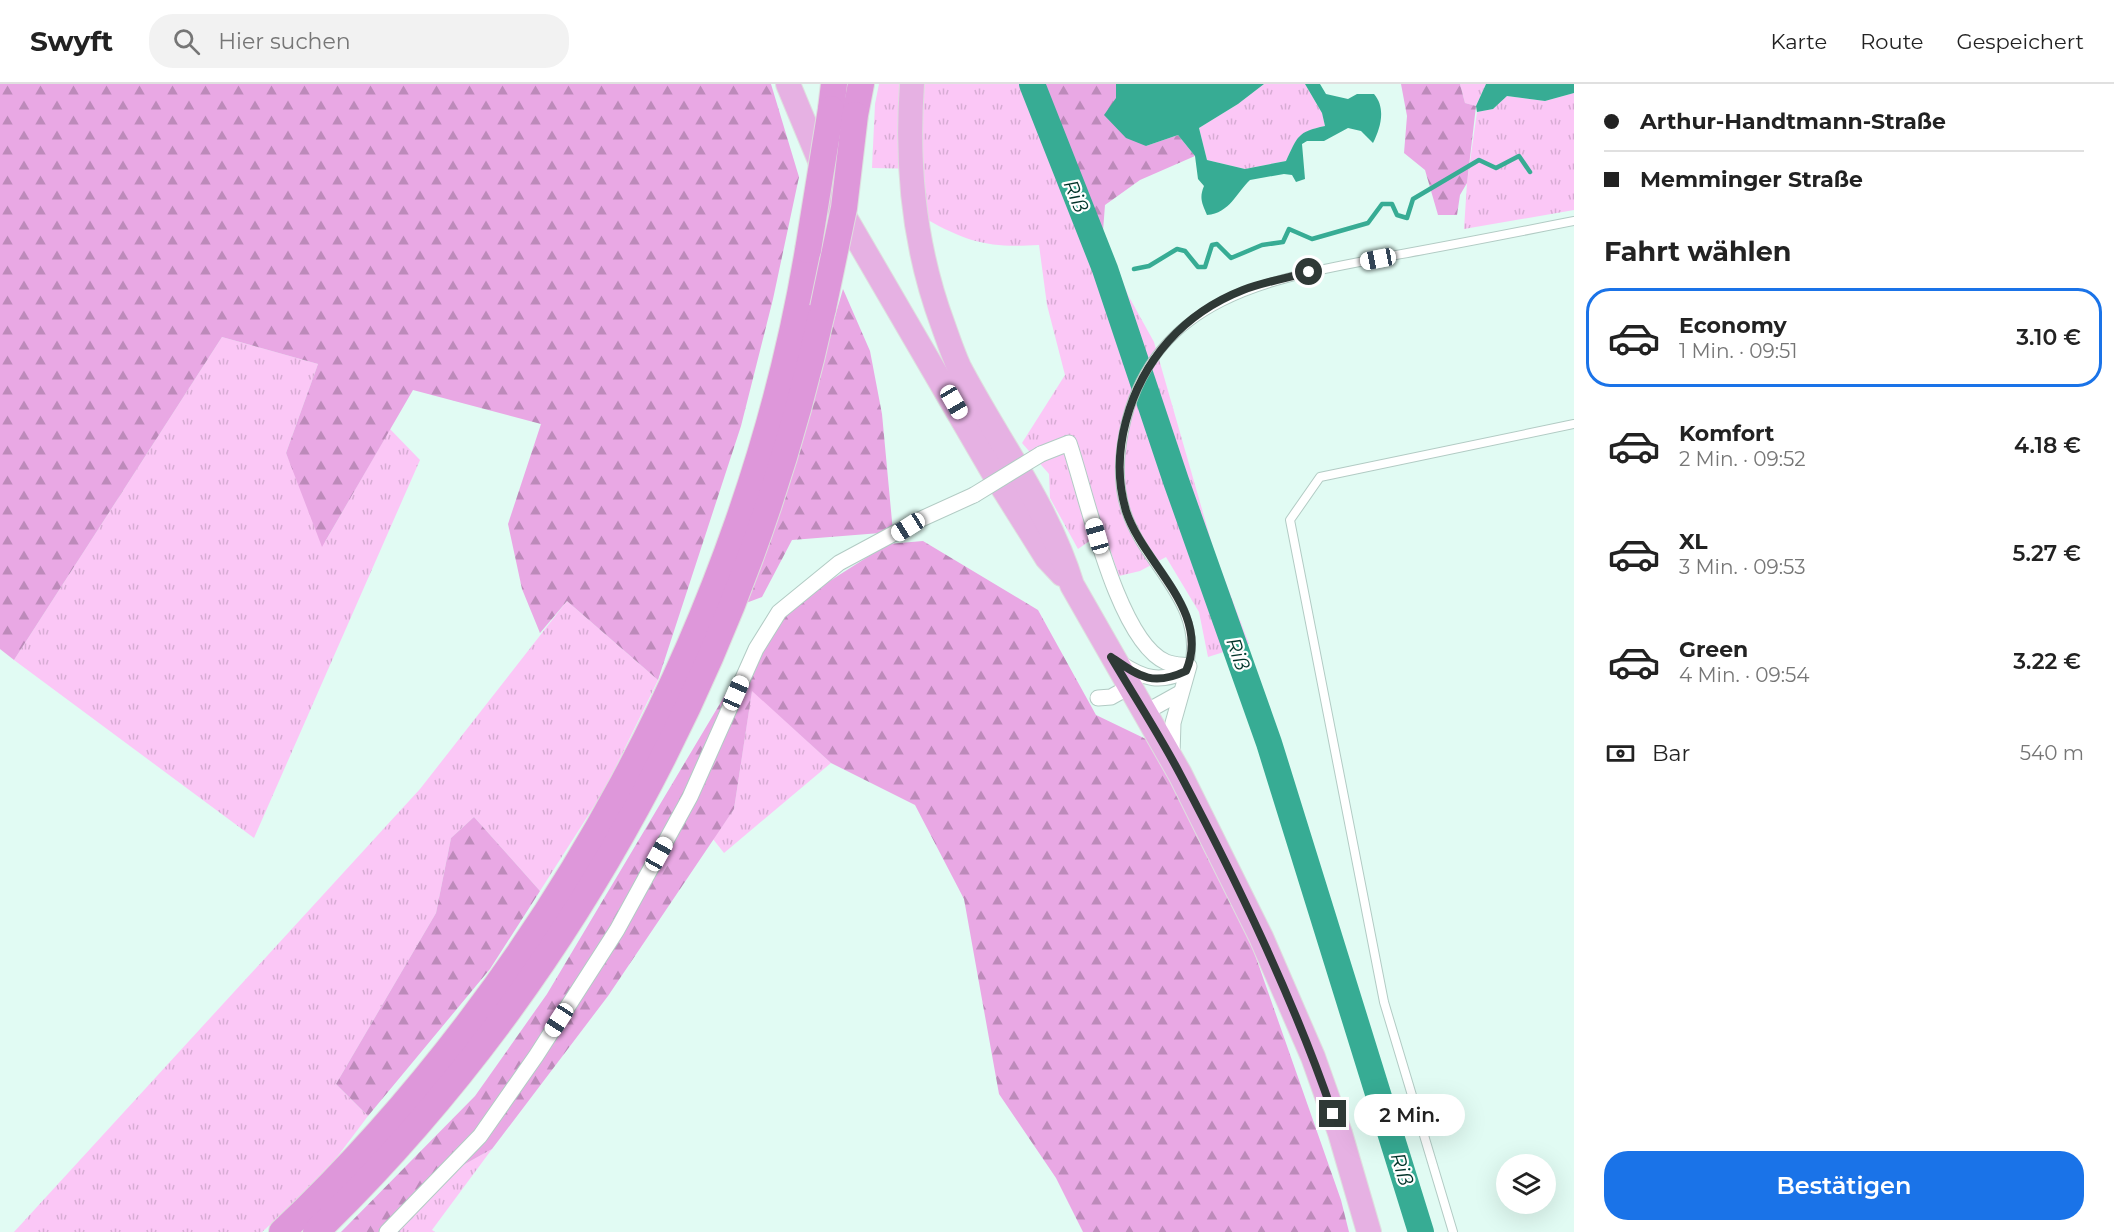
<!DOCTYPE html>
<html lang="de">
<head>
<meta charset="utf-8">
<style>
	body { margin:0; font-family:Montserrat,sans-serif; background:#f2f2f2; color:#222; height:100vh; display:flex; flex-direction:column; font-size:22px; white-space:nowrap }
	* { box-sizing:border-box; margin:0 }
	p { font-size:20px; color:#767676 }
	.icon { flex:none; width:33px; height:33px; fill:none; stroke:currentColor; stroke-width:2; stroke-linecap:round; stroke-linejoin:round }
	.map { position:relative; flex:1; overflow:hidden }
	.sheet { display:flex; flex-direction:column; background:#fff; width:540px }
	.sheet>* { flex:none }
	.banner { display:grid; align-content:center; height:132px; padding:0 30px; background:#fff }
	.fabs { position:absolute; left:1496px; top:1070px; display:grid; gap:12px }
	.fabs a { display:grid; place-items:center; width:60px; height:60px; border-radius:50%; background:#fff; box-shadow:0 6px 24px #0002; font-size:30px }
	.end { position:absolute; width:27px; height:27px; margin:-14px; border:8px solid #2f3936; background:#fff; box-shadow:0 0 0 3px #fff }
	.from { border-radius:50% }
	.bubble { position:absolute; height:42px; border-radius:21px; background:#fff; box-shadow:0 6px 24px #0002; font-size:20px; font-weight:600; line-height:42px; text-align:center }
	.car { position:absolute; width:18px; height:36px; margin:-18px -9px; border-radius:8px; box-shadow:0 0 4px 2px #0007; background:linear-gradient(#fff 24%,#345 0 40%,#fff 0 76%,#345 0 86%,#fff 0) }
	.banner b { display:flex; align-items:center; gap:21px; height:57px; font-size:22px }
	.banner b+b { border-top:2px solid #e0e0e0 }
	.banner i { width:15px; height:15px; background:#222 }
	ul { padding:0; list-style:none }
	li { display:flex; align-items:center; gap:18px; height:99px; margin:0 12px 9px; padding:0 18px; border:3px solid transparent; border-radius:24px }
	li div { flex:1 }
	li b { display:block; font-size:22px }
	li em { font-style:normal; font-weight:600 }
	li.current { border-color:#1a73e8 }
	li>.icon { width:54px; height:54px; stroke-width:1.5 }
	h2 { padding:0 30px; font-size:27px; line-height:72px }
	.pay { display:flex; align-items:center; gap:15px; height:66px; padding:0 30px; font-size:22px }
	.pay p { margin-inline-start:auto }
	.primary-button { display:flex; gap:12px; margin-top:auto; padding:12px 30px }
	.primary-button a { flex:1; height:69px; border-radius:24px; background:#1a73e8; color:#fff; font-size:24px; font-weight:600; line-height:69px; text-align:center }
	header { display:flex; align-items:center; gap:36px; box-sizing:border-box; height:84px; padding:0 30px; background:#fff; border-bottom:2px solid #e0e0e0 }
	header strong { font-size:28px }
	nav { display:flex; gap:33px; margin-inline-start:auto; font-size:21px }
	.search { width:420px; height:54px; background:#f2f2f2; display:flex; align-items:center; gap:15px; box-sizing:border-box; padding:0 21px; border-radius:24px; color:#767676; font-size:22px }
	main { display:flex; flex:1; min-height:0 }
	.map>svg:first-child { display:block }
	.grass { fill:url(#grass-tufts) }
	.forest { fill:url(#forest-firs) }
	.water { fill:#37ac94 }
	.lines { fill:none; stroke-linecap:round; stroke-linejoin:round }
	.stream { stroke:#37ac94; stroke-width:4.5 }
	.river { stroke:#37ac94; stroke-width:26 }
	.service-casing { stroke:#b2cbc4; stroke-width:10 }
	.minor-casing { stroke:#b2cbc4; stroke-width:17 }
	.primary-casing { stroke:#dedfdf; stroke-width:26 }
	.trunk-casing { stroke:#dedfdf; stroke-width:28 }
	.service { stroke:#fff; stroke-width:8 }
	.minor { stroke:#fff; stroke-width:15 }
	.primary { stroke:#e6b1e3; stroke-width:24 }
	.trunk { stroke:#de97da; stroke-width:26 }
	.minor-bridge-casing { stroke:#b2cbc4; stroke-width:17; stroke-linecap:butt }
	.trunk-bridge-casing { stroke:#dedfdf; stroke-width:28; stroke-linecap:butt }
	.minor-bridge { stroke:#fff; stroke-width:15 }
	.trunk-bridge { stroke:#de97da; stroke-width:26 }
	.route { stroke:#2f3936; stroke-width:8 }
	.labels { text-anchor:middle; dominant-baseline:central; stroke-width:4.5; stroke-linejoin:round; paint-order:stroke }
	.water-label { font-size:20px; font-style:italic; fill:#003329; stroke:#fff }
</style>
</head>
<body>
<header>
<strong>Swyft</strong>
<div class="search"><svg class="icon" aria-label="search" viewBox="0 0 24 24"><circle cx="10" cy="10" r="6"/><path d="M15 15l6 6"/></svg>Hier suchen</div>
<nav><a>Karte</a><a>Route</a><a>Gespeichert</a></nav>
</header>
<main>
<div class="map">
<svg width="1574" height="1148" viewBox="0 0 1574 1148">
	<defs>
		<pattern id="grass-tufts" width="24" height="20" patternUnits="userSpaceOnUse" patternTransform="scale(1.5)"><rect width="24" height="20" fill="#fbc7f6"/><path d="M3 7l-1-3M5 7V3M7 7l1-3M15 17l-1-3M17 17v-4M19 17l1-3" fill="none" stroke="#d7acd4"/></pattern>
		<pattern id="forest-firs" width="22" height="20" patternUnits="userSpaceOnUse" patternTransform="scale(1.5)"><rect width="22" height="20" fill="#e9a8e4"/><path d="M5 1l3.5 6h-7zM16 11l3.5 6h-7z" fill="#bd8aba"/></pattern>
	</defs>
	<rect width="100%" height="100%" fill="#e1fbf3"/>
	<g class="grass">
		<path d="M879,0H1022L1085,151L1103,147L1128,211L1154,258L1214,467L1249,560L1208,573L1199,528L1166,473L1140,487L1119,492L1104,447L1078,465L1050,414L1049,390L1022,359L1065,291L1047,221L1039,161C990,164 969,159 926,135L923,85L872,84L875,20Z"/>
		<path d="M1264,0H1305L1322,29L1325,42C1297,48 1298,53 1286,77L1245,85L1207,76L1199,44L1238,20Z"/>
		<polygon points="1460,0 1486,0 1476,22 1465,19"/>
		<polygon points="1574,9 1574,126 1464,145 1467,99 1477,28 1493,25 1507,12 1545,17"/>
		<polygon points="222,253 318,280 286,369 325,458 390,345 420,376 254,754 14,576"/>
		<polygon points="567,517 658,596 605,705 540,807 474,733 451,754 436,829 336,1000 368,1032 319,1097 262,1148 14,1148 420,705"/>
		<polygon points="752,606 831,679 724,769 713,755 734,725"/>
		<polygon points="492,1065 432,1146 435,1148 397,1148 413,1134 429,1100"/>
	</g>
	<g class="forest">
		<polygon points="0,0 771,0 799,93 773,215 741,342 658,596 567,517 540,549 522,505 508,440 541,340 413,306 322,463 286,369 318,280 222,253 14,576 0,565"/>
		<polygon points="1022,0 1116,0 1116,14 1146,62 1178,51 1195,72 1140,96 1105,121 1103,147 1085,151"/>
		<polygon points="1401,0 1460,0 1465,19 1476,22 1467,99 1460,111 1457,131 1438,131 1425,86 1404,69 1407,32"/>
		<polygon points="843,205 870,267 882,330 893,448 792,456 762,513 746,519 801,350"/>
		<polygon points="923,457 1038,526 1096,631 1150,657 1239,825 1341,1116 1349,1148 1083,1148 1056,1094 999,1010 964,815 915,721 831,679 752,607 734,725 608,912 492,1065 429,1100 413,1134 397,1148 341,1148 475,1012 547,910 737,591 795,519 888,460"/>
		<polygon points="474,733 540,807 490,885 368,1032 336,1000 436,829 451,754"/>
	</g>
	<g class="water">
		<path d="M1116,0H1264L1238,20L1199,44L1207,76L1245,85L1286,77C1298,52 1297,48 1325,42L1322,29L1305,0H1320L1326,10L1348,15L1357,10H1374C1386,24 1381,43 1373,59L1361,47L1348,44L1324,57H1307L1302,60L1305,95L1296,98L1292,91L1284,90L1250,96C1236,109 1230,129 1207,131C1202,119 1199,114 1204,102L1198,95L1195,72L1178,51L1146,62L1126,54L1104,31L1116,14Z"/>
		<polygon points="1486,0 1574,0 1574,9 1545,17 1507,12 1493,25 1477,28 1476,22"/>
	</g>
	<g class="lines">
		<polyline class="stream" points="1134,185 1149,182 1177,165 1185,167 1198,183 1205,183 1212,161 1217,160 1231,174 1262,161 1283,158 1289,145 1312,155 1368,139 1382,120 1392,120 1397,131 1407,134 1413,115 1479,76 1496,84 1519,72 1530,88"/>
		<polyline class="river" points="1032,0 1105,185 1176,397 1269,659 1421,1148"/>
		<g class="service-casing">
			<g id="service">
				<path d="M1189,582C1203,518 1144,483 1126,427C1116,396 1119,365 1127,334C1160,208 1283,193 1391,172C1452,161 1513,149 1574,137"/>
				<polyline points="1453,1148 1384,918 1290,436 1320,393 1574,340"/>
			</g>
		</g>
		<g class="minor-casing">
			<g id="minor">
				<path d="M1041,370L1069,359C1086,408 1117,557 1166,578C1173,581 1182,581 1189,582L1173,639L1172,670"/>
				<path d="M1120,579C1144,595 1160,599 1186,587"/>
				<polyline points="1098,614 1111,613 1129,603"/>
				<polyline points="1144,629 1180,609"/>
				<polyline points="387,1148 480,1052 536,972 617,846 690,713 756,565 779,528 839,479 919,436 974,411"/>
			</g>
		</g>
		<g class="primary-casing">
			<g id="primary">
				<polyline points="788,0 840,125 993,388 1047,474 1062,490"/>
				<path d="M912,0C906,83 914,163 943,241C948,255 953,270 959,283C997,356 1048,422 1072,501L1180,690L1261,853L1313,973L1340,1049L1369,1148"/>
			</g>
		</g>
		<g class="trunk-casing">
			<g id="trunk">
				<polyline points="831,25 834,0"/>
				<polyline points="855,31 861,0"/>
				<path d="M282,1148C551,893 747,532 808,166"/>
				<path d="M316,1148C572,900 747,571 823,224"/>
			</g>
		</g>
		<use href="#service" class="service"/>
		<use href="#minor" class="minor"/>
		<use href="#primary" class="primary"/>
		<use href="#trunk" class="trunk"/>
		<g class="minor-bridge-casing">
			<polyline id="minor-bridge" points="974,411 1041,370"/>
		</g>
		<g class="trunk-bridge-casing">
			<g id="trunk-bridge">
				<polyline points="808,166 831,25"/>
				<polyline points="823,224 844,124 855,31"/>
			</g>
		</g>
		<use href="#minor-bridge" class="minor-bridge"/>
		<use href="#trunk-bridge" class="trunk-bridge"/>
	</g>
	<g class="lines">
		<path class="route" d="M1309,188C1287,194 1264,198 1243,206C1184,229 1142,276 1126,337C1118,367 1117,397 1126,427C1143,480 1212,527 1186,587C1152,603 1139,592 1111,573C1134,612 1159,650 1180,690C1238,799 1293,913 1333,1030"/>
	</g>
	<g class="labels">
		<g class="water-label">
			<text transform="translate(1076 112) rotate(68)">Riß</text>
			<text transform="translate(1238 570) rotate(71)">Riß</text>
			<text transform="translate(1402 1085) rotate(73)">Riß</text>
		</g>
	</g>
</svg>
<div class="fabs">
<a><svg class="icon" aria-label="layers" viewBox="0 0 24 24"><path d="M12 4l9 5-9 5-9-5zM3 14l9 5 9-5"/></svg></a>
</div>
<i class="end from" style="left:1309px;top:188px"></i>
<i class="end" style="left:1333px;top:1030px"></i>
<div class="bubble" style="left:1354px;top:1010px;width:111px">2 Min.</div>
<i class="car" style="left:1378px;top:175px;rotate:259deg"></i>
<i class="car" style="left:954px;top:318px;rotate:150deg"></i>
<i class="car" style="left:908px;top:443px;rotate:238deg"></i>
<i class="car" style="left:1097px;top:452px;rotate:344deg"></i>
<i class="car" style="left:736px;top:609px;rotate:24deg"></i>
<i class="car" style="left:659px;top:770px;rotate:29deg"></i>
<i class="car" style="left:559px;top:936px;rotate:213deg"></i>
</div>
<section class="sheet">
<div class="banner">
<b><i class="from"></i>Arthur-Handtmann-Straße</b>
<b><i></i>Memminger Straße</b>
</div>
<h2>Fahrt wählen</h2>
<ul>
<li class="current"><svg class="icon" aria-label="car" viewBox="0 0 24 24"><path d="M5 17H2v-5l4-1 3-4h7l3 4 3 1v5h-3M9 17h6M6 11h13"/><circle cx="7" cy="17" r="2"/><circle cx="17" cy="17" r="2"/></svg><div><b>Economy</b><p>1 Min. · 09:51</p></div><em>3.10 €</em></li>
<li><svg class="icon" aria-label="car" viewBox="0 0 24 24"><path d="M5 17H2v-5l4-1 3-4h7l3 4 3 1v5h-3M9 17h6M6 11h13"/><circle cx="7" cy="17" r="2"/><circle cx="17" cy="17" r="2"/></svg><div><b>Komfort</b><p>2 Min. · 09:52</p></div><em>4.18 €</em></li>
<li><svg class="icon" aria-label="car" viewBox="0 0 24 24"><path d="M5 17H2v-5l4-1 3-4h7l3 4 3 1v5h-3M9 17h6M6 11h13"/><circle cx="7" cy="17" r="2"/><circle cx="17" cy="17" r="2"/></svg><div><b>XL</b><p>3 Min. · 09:53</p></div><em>5.27 €</em></li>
<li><svg class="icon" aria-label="car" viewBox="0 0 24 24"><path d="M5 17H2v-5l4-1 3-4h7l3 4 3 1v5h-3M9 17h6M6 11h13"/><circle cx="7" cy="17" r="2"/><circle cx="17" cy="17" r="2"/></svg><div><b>Green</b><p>4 Min. · 09:54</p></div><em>3.22 €</em></li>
</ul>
<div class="pay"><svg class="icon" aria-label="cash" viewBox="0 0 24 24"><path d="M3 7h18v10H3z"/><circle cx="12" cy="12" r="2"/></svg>Bar<p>540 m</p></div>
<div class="primary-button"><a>Bestätigen</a></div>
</section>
</main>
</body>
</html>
